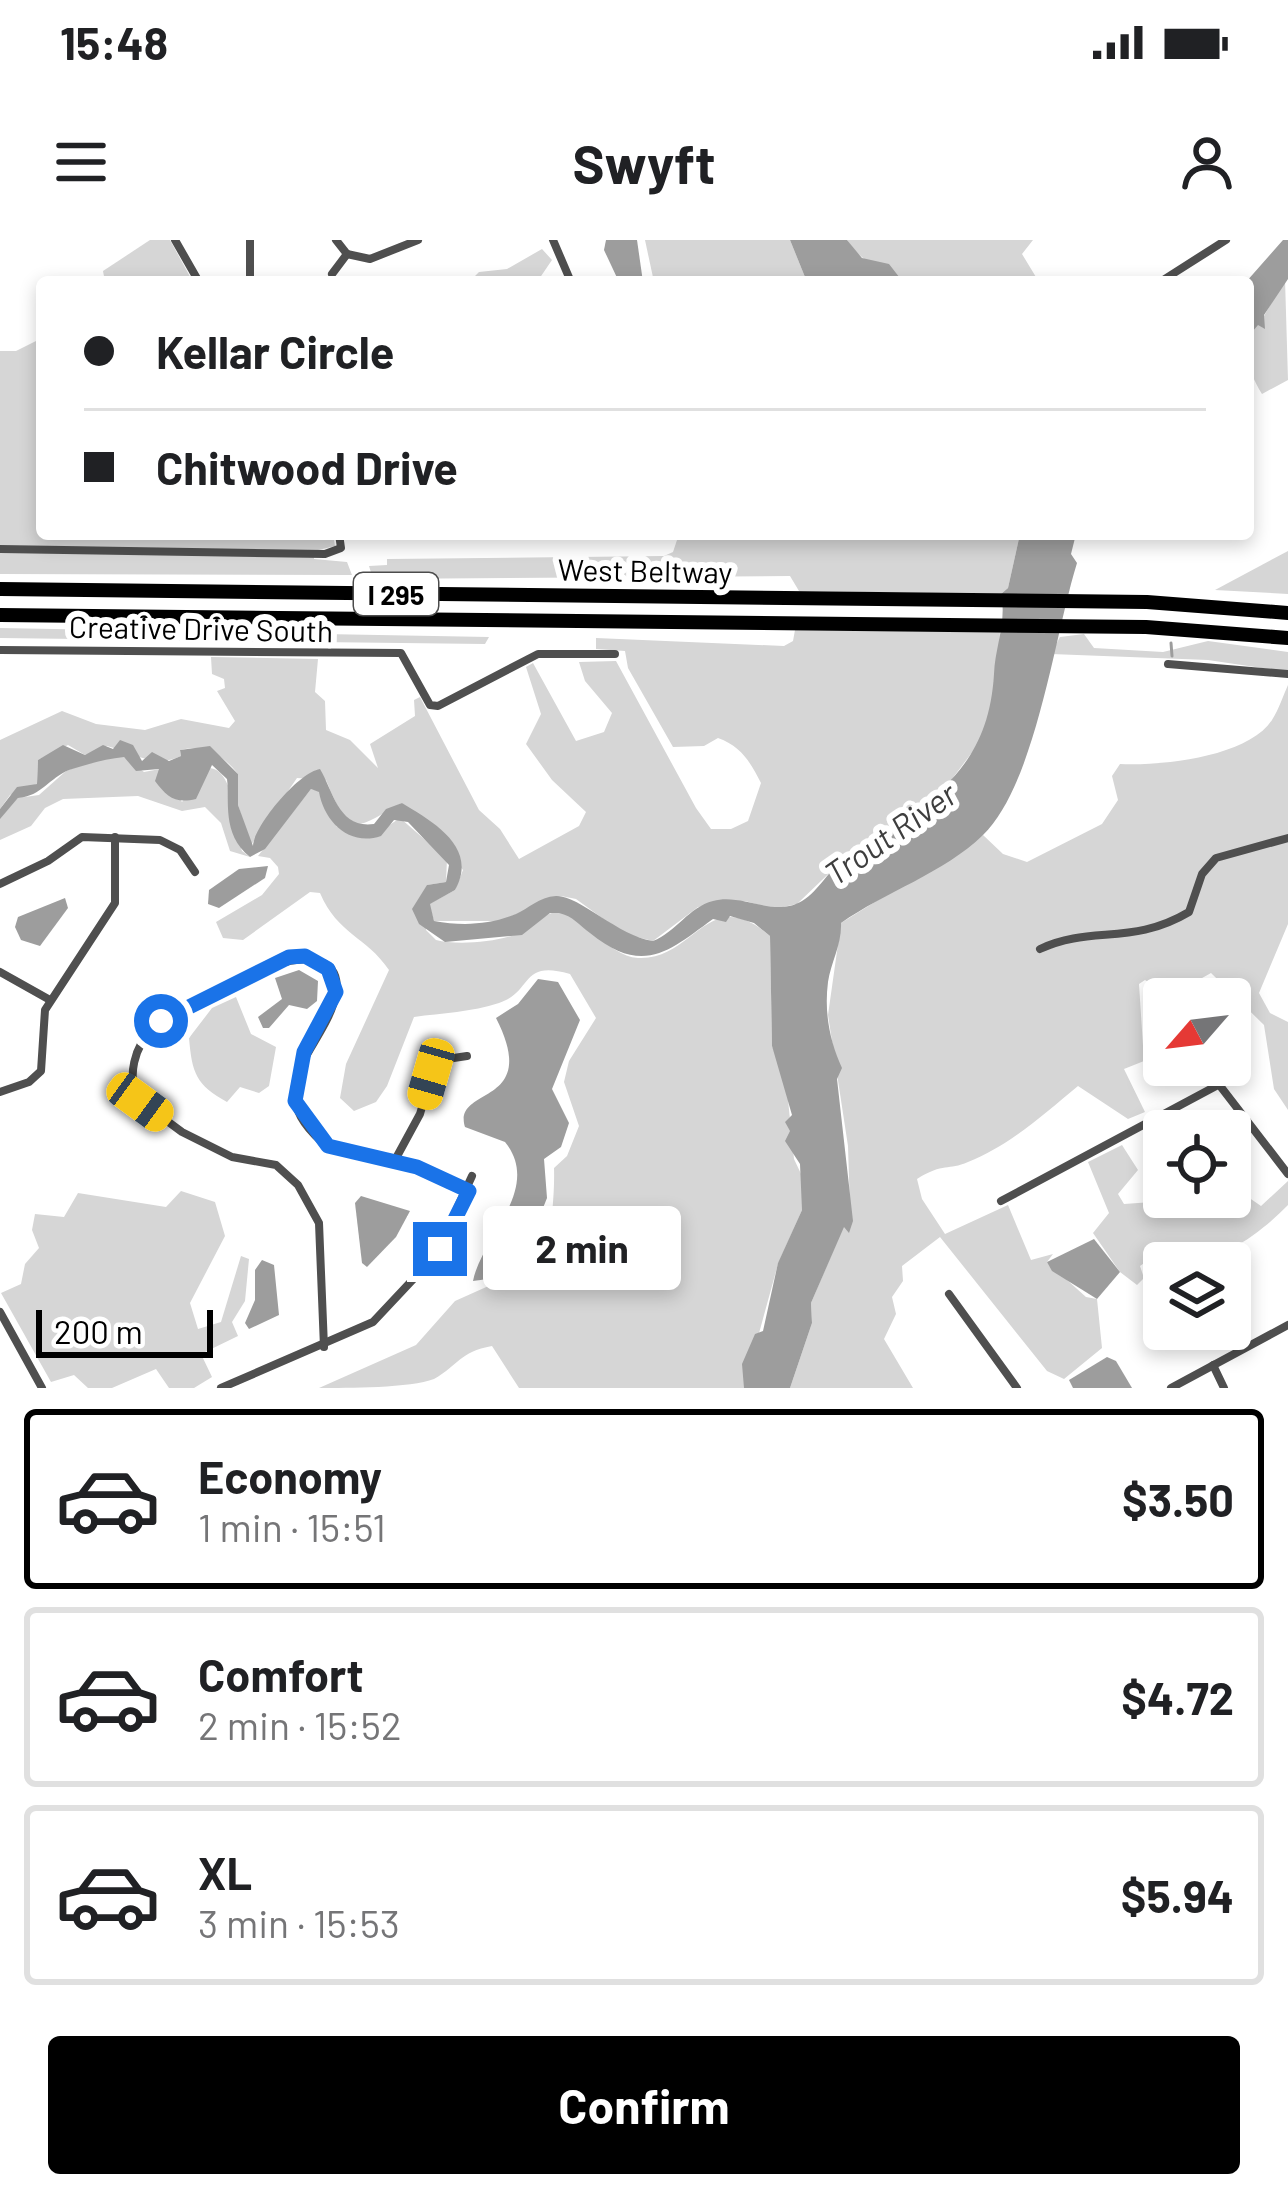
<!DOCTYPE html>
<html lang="en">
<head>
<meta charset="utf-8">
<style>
	body { margin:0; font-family:Barlow,sans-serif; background:#f2f2f2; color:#202124; height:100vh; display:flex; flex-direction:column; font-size:45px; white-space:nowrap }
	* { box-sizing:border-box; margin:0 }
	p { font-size:39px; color:#757577 }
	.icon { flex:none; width:66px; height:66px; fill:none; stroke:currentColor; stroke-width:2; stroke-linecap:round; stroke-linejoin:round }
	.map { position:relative; height:1148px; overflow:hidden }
	.drawer { display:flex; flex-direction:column; background:#fff; flex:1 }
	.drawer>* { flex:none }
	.top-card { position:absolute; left:36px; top:36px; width:1218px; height:264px; border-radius:12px; box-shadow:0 6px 18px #0003; display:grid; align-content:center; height:264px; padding:0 48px; background:#fff }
	.needle { width:78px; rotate:242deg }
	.fabs { position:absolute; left:1143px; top:738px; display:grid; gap:24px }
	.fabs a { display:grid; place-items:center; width:108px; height:108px; border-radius:12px; background:#fff; box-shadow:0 6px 18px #0003; font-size:60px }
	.scale { position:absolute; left:36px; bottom:30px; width:177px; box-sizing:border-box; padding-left:12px; border:6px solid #000; border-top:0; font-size:33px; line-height:42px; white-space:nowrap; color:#000; -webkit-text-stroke:9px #fff; paint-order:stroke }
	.end { position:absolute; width:54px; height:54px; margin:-27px; border:15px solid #1a73e8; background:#fff; box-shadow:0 0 0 6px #fff }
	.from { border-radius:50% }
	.bubble { position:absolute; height:84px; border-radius:12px; background:#fff; box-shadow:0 6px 18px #0003; font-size:39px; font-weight:700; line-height:84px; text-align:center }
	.car { position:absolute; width:36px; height:72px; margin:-36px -18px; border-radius:15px; box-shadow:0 0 9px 3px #0007; background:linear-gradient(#f5c518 24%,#345 0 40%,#f5c518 0 76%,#345 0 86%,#f5c518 0) }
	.top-card b { display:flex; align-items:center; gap:42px; height:114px; font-size:45px }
	.top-card b+b { border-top:3px solid #e0e0e0 }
	.top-card i { width:30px; height:30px; background:#202124 }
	ul { padding:21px 0 0; list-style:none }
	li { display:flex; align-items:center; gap:36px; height:180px; margin:0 24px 18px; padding:0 24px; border:6px solid #e0e0e0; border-radius:12px }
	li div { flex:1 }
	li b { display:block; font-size:45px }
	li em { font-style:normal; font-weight:700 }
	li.active { border-color:#000 }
	li>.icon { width:108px; height:108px; stroke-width:1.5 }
	.primary-button { display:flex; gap:24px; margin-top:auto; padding:24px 48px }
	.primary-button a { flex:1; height:138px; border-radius:12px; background:#000; color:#fff; font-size:48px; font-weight:700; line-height:138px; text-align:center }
	.status { display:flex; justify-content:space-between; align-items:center; height:84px; padding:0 60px; background:#fff; direction:ltr }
	.status svg { height:33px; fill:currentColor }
	header { display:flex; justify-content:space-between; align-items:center; height:156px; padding:0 48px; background:#fff; font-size:54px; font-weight:700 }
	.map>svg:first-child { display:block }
	.green { fill:#d6d6d6 }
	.water { fill:#9d9d9d }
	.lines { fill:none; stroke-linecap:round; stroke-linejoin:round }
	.stream { stroke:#9d9d9d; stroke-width:3 }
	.minor { stroke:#4f4f4f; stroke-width:8 }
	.highway { stroke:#000; stroke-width:14 }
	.route { stroke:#1a73e8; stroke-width:15 }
	.labels { text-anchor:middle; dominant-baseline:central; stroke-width:12; stroke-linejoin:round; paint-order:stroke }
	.shield { fill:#fff; stroke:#4c4c4c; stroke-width:3 }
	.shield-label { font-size:27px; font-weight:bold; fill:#000 }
	.street-label { font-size:30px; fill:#000; stroke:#fff }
	.water-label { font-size:33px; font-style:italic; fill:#3e3e3e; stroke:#fff }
</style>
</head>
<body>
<div class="status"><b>15:48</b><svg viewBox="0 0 49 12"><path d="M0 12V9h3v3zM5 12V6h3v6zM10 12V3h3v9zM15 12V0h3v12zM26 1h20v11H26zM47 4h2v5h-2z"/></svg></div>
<header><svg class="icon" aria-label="menu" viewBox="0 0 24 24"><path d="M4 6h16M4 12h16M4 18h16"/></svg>Swyft<svg class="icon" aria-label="person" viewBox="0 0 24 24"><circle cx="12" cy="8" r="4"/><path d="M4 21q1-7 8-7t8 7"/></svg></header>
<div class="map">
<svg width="1288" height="1148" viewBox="0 0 1288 1148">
	<rect width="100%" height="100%" fill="#fff"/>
	<g class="green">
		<polygon points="150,0 170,0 193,42 105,42 103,31"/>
		<polygon points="645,0 790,0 807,42 654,42"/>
		<path d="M847,0H1033L1022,14L1039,42C976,42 886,59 847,0Z"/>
		<polygon points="542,9 552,20 537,42 469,42 479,32 507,29"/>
		<path d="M1285,39L1288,140L1262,154C1248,131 1240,107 1258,84L1264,88V76Z"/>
		<polygon points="42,98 42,294 333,294 335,306 314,311 314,319 347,322 352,335 0,334 0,111 16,111"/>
		<polygon points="679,294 1020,294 1008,348 1001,354 799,351 790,336 373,339 369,326 387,325 387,319 664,316 673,312"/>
		<polygon points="1288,311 1288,354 1215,350"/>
		<polygon points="0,388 489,397 485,404 0,398"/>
		<path d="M795,390L1000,392L996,457L985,495L946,547L846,617L797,664L774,669L745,661L698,667L653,701L624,694L576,659L561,656L500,681H434L429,664L455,650L463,630L402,563C357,587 351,602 326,540L297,538L251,605L238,565V534C223,515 205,504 180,510L181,516C153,529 132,512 107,506L85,515L68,505L38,520L37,544L10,555L0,569V500L62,471L96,484L145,490L181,479L229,488L235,481L217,451L225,448L224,439L212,434L211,417L318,419L315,452L325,461L326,490L350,500L378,528L370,504L415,476L414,460L420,457L479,570L500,589L519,619L579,586L586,572L552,540L526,504L541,474L526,427L533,423L576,501L604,492L612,473L585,441L579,422L616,421L696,568L711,589H731L748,581L761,543C750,522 742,507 718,498L704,506L673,507L628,428L625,411L596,409V398L784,406L793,401Z"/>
		<polygon points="1084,394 1094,408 1163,412 1208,401 1288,412 1288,432 1208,420 1051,414 1060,397"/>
		<path d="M1288,445V684L1259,753L1270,773L1288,782V870L1274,849L1264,785L1211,733L1170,756L1145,740L1139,744L1144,821L1124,829L1145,872L1128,879L1078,846C1044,874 1009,906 968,922C948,931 944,922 917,939L922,959L945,994L1008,965L1031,1020L1053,1014L1047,1022L1086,1057L1097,1059L1102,1108L1064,1139L1047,1131L940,997L902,1026L903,1041L892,1057L896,1074L884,1099L913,1148H790L812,1083L811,1063L850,971L848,906L828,775L841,683L983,595L1003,614L1027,622L1102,584L1118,560L1112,536L1120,524C1161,526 1248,517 1272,480C1279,469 1283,456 1288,445Z"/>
		<path d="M102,517H124L144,532L160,529L182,562L208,528C234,527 237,587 242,611L250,617L230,611L221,583L205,567L182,571L138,556L63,559L45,568L31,586L0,600V578L18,558L39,555L66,531Z"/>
		<path d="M311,549L319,551L337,587L388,586L400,578L447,619L446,642L427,645L426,690L436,700C458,706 504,702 526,690C537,684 545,672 558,672C581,672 607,716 638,718C695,721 707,642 770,696L772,806L786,840L794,919L802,936V970L778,1024L744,1148H519L492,1106C459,1112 459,1125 434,1139C411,1148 347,1148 319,1148L416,1105L455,1061L493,1044L533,1042C550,1021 555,957 554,928L567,916L579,886L564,842L569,821L596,778L570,734C520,719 533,752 499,763C472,772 442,773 414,777L387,846L376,862L354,871L340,858L346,824L389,730C366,696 338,695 320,653L310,652L243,700L223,698L216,682L262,655L279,634L278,627L270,618L258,616Z"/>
		<path d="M236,757L251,794L276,807L269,846L259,853L240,847L227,862C196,845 192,833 189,798L212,768Z"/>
		<path d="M1122,905L1138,930L1118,954L1124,964L1222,957L1228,967L1248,957L1261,966L1288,941V965C1258,996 1199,1040 1156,1015L1140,1026L1144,1038L1137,1045L1120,1032L1093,993L1109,973L1088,922Z"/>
		<polygon points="181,951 215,962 225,996 190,1063 198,1089 221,1082 241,1016 249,1019 245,1061 232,1082 238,1096 201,1114 212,1137 194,1148 169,1148 156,1129 112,1148 88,1148 74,1135 51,1142 1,1053 21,1044 25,1024 39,1008 32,990 35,974 64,977 78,953 166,967"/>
	</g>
	<g class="water">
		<polygon points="606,0 637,0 643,42 619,42 604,10"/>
		<polygon points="790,0 847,0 862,18 889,24 903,42 807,42"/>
		<polygon points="1283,0 1288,0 1288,39 1264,75 1265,89 1258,85 1248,97 1246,42"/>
		<path d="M1020,294H1076L1071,314L1077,323C1054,397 1036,543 983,595C944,633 885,652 841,683C842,704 831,722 828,742C824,773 830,802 842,828L837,839L853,981L849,993L844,987L811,1063L812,1083L790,1148H744L742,1124L755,1094L763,1091L778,1023L802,970L800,924L785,901L790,891L785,882L792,875L772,806L770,696L754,683L730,676L726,682L713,679C670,710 644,737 590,693C579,685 573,676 559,673H550L522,695L445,702L419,684L412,669L427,645L446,642L449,625L408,582L394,580L381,596C349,607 324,581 319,552L311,549L265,609L250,617C221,594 230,559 227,539L212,525L196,559C175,564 167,557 155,541L159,529L136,531L124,517C104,519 85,525 69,530C49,538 42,556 18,558L0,579V569L17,547L37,544L38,520L63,505L85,515L103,505L113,509L120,500L133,505L142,521L152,512L169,521L181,516L180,510L210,506L238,534V565L253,606C253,588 297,533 320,529C334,553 339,589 374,584L386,569L402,563C433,582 479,607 455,650L430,664L434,681C462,686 490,685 516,674C528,669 539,657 556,656C579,655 618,696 653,701C676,692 689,667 713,661C743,653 774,678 802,661C819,651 830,628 847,616C924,564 988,536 994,434C995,407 1007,382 1001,354L1008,348Z"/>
		<polygon points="268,626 265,638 219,668 208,664 209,650 239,629"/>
		<polygon points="65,658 68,668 40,706 21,700 15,687 18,677"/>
		<polygon points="299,730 318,741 317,761 307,769 289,765 269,788 263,788 258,777 282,759 275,738"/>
		<path d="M538,739L558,742L580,780L552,849L569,883L561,907L544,919L547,958L537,983L532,1027C522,1035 488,1039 473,1041C481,998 543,949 505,902L465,887C452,845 542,868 496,778L518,764Z"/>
		<polygon points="361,956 410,971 396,997 367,1027 362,1023 355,963"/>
		<polygon points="1094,999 1120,1032 1097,1059 1052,1031 1047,1022"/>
		<polygon points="262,1020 274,1025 279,1075 249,1089 245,1083 255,1060 255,1030"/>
		<polygon points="1107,1117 1116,1121 1132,1148 1073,1148 1069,1140"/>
	</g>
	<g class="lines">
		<polyline class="stream" points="1171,403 1172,416"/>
		<g class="minor">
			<polyline points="175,0 199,42"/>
			<polyline points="250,0 250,42"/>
			<polyline points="336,0 347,14"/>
			<polyline points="553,0 571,42"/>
			<polyline points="347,14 370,19 418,0"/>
			<polyline points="332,34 347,14"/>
			<polyline points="1160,42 1226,0"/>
			<polyline points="0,309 325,314 341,308 339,294"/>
			<polyline points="0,410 401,413 430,465 438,466 538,414 615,414"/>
			<polyline points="1168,424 1288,434"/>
			<polyline points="0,644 48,621 82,597 160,600 180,610 195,632"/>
			<path d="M1040,709C1091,685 1132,706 1189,672L1202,634L1216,618L1288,598"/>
			<polyline points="0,732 50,760"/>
			<polyline points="1204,825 1288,934"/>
			<polyline points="0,852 29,842 41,831 45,770 115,663 115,597"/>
			<polyline points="395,920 420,874 433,829 447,819 467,816"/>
			<polyline points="1001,961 1218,845"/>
			<polyline points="949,1054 1017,1148"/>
			<polyline points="0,1072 42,1148"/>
			<path d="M324,1107L319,983L298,945L276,925L232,917L182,892L140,861C125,838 135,805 154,787C185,757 234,750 269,729C292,715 343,711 336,753C327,807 257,844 321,901C339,917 379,916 401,922C425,929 447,940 469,951"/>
			<polyline points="1213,1125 1224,1148"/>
			<polyline points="221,1148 373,1082 435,1016 472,936"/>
			<polyline points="1171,1148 1288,1085"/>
		</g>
		<g class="highway">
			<polyline points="0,349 1147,362 1288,373"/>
			<polyline points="0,375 1146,387 1288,398"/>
		</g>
	</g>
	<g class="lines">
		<polyline class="route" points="161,781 289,717 305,716 328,729 336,752 304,812 295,861 328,906 417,927 469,951 440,1009"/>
	</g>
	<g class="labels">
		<rect class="shield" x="354" y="333" width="84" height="42" rx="9"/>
		<g class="shield-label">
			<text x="396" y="354">I 295</text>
		</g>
		<g class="street-label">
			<text transform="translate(645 330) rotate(1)">West Beltway</text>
			<text transform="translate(201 388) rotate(1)">Creative Drive South</text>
		</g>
		<g class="water-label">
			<text transform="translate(890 593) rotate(-35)">Trout River</text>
		</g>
	</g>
</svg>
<div class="fabs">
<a><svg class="needle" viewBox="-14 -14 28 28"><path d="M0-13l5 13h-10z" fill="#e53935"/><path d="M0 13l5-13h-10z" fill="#757577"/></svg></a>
<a><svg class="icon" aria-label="locate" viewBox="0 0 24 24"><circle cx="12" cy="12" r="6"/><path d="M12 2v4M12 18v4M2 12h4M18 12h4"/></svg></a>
<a><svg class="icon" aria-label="layers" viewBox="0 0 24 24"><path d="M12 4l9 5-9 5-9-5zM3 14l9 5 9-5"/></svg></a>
</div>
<div class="scale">200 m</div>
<i class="end from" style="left:161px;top:781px"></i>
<i class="end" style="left:440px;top:1009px"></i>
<div class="bubble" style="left:483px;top:966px;width:198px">2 min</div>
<i class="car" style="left:431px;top:834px;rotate:196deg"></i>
<i class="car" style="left:140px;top:862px;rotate:126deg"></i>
<div class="top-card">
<b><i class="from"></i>Kellar Circle</b>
<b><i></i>Chitwood Drive</b>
</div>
</div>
<section class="drawer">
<ul>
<li class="active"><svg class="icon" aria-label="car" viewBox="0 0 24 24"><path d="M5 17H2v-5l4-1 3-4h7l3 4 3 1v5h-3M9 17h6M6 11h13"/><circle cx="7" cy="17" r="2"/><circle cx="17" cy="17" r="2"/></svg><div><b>Economy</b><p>1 min · 15:51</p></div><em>$3.50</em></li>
<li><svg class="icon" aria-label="car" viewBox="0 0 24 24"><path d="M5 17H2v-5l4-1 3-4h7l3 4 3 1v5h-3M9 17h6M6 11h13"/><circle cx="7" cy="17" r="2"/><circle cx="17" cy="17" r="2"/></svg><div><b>Comfort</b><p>2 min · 15:52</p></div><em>$4.72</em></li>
<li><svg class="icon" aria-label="car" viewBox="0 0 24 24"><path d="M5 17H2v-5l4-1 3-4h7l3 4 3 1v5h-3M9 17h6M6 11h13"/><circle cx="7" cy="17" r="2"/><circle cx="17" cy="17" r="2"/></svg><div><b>XL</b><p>3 min · 15:53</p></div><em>$5.94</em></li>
</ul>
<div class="primary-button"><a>Confirm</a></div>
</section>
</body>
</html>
